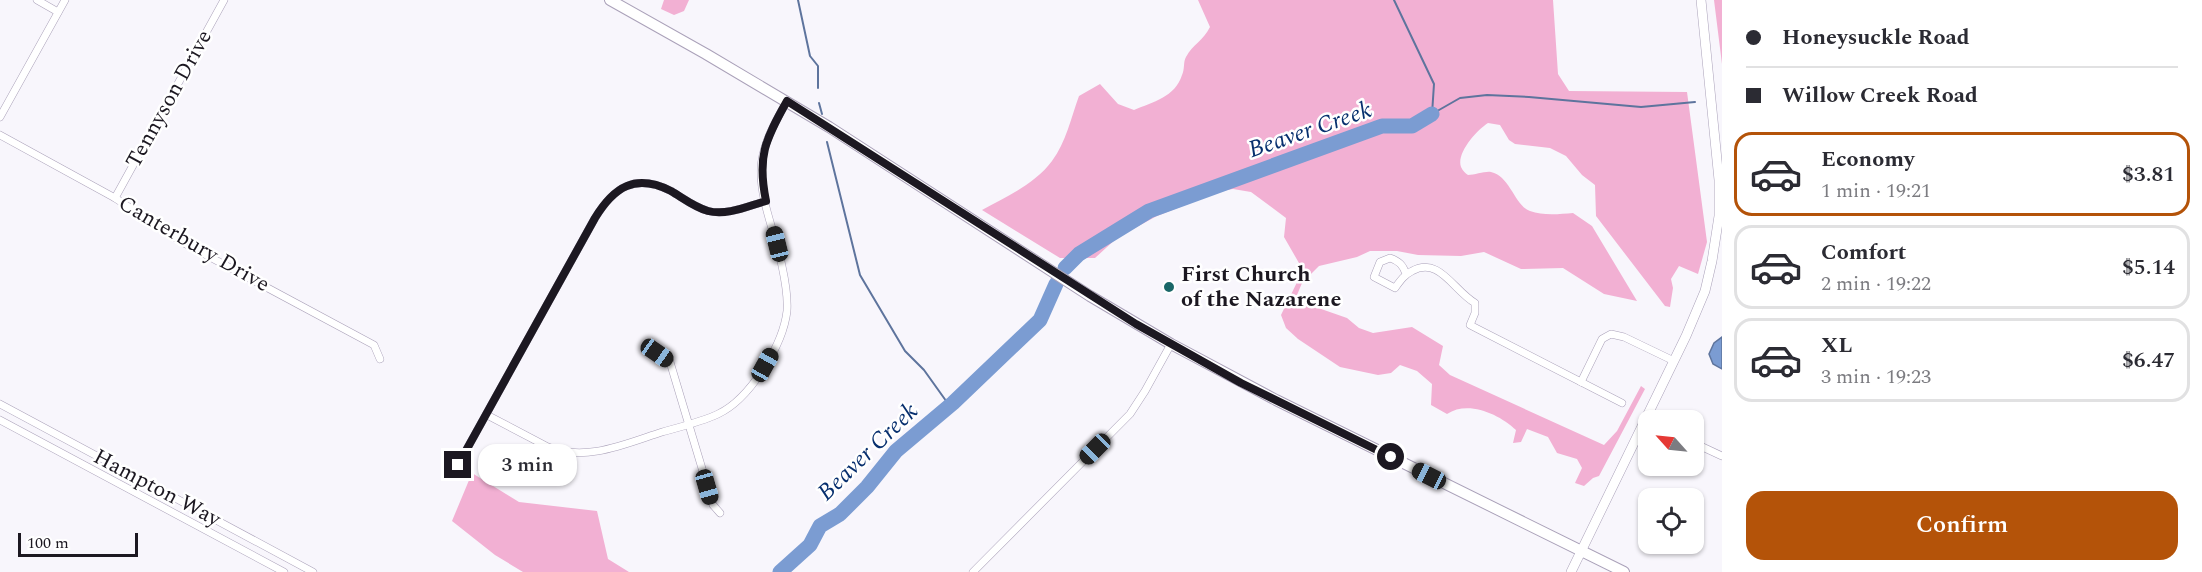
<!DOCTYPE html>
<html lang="en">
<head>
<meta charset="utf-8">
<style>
	body { margin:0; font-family:Spectral,serif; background:#f2f2f3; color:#2b2b33; height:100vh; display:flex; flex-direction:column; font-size:22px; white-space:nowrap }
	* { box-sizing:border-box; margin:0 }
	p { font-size:20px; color:#7c7c81 }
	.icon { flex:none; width:33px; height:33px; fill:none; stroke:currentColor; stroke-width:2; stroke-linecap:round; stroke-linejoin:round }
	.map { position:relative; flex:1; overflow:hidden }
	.details { display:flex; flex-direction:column; background:#fff; width:480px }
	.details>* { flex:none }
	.hud { display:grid; align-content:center; height:132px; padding:0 24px; background:#fff }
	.needle { width:39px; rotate:297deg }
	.controls { position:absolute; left:1638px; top:410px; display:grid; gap:12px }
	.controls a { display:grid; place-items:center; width:66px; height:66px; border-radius:12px; background:#fff; box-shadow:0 2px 4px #0004; font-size:30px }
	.scale { position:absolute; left:18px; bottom:15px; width:120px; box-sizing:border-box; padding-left:6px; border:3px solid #1c1821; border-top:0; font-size:16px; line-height:21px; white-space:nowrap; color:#1c1821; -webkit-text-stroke:4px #fff; paint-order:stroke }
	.end { position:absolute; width:27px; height:27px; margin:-14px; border:8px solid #1c1821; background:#fff; box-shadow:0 0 0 3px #fff }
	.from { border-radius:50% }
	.bubble { position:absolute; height:42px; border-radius:18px; background:#fff; box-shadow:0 2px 4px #0004; font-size:20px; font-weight:600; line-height:42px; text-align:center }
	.car { position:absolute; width:18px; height:36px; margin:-18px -9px; border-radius:8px; box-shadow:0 0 4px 2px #0007; background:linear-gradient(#222 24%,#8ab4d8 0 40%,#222 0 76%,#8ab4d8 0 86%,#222 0) }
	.hud b { display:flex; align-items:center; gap:21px; height:57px; font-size:22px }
	.hud b+b { border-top:2px solid #e1e1e2 }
	.hud i { width:15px; height:15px; background:#2b2b33 }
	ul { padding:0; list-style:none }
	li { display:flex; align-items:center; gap:18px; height:84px; margin:0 12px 9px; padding:0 12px; border:3px solid #e1e1e2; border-radius:18px }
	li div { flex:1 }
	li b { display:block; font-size:22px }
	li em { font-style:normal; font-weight:600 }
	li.active { border-color:#b45309 }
	li>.icon { width:54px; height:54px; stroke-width:1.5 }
	.action { display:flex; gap:12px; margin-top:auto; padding:12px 24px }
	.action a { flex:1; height:69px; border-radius:18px; background:#b45309; color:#fff; font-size:24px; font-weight:600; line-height:69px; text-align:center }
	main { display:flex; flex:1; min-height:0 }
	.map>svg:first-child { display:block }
	.forest { fill:#f2b0d3 }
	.water { fill:#7b9cd2; stroke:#5e749d; stroke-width:1.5 }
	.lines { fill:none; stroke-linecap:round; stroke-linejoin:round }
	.stream { stroke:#5e749d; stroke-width:2 }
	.river { stroke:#7b9cd2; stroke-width:15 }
	.minor-casing { stroke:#aaa1b9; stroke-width:8 }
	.tertiary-casing { stroke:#aaa1b9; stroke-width:10 }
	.secondary-casing { stroke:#aaa1b9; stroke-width:12 }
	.minor { stroke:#fff; stroke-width:7 }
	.tertiary { stroke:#fff; stroke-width:9 }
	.secondary { stroke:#fff; stroke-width:10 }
	.route { stroke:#1c1821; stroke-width:8 }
	.poi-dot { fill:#1a6768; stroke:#fff; stroke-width:2 }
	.labels { text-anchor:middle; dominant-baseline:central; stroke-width:5; stroke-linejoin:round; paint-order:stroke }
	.street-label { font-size:22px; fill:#1c1821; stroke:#fff }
	.poi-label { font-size:22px; font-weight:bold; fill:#1c1821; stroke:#fff; text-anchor:start }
	.water-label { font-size:24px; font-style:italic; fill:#072f6e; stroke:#fff }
</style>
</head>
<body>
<main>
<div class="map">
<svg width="1722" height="572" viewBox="0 0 1722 572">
	<rect width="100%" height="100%" fill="#f8f6fc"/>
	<g class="forest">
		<polygon points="664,0 689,0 684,11 674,15 661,9"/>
		<path d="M1198,0H1553L1558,74L1569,91L1687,92L1707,242L1698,274L1679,266L1671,279L1673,288L1670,307L1665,306L1596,216L1595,185L1582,175L1566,156L1550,148L1515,144L1509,140L1500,125L1488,123C1477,130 1456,153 1461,167C1463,171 1465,173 1468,175C1475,175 1485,171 1491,172C1510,176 1515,206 1530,211C1543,216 1560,214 1573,213L1592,226L1637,301L1604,294L1563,268L1521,269L1484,252L1461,256L1418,255L1397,251H1370L1357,257L1319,266L1302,283L1297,295L1304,303L1347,318L1359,328L1373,333L1412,327L1443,346L1439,365L1450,375L1604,445L1617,431L1641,386L1645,389L1599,476L1593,478L1584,486L1575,483L1582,468L1577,459L1557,453L1548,437L1527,429L1521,442L1513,443L1516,430C1499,414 1468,400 1447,414L1431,405L1432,384L1417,371L1400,365L1391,373L1378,375L1340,367L1298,339L1286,328L1281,315L1303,270L1284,237L1286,218L1251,192L1233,189L1221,191L1157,216L1118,237L1095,258H1060L982,210C1006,197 1035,184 1052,161C1066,142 1071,118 1079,96L1100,84L1118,104L1134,110C1153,102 1175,97 1182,75C1185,69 1183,62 1186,57C1193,44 1203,41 1210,27Z"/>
		<polygon points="1714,0 1722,0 1722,64"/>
		<polygon points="472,473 519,502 597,511 608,559 629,572 523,572 495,555 452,521"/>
	</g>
	<polygon class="water" points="1722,337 1722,369 1713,364 1709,354 1714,343"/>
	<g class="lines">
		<g class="stream">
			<polyline points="798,0 810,56 818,66 818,88"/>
			<polyline points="1394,0 1434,84 1432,114"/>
			<polyline points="819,103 822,114"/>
			<polyline points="1432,114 1460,98 1487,95 1529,97 1641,107 1695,102"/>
			<polyline points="827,142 860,275 905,351 924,370 949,405"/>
		</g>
		<g class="river">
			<polyline points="1065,268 1079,254 1149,211 1382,126 1412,126 1432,114"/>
			<polyline points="780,572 810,545 820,526 840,514 867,487 896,451 953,403 1040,320 1056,284"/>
		</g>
		<g class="minor-casing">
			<g id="minor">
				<polyline points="37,0 58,12"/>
				<polyline points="0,117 65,0"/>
				<polyline points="0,135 115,198 182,242 374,345 380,359"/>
				<polyline points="115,198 224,0"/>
				<path d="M1406,274C1403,265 1399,261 1390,258L1380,262L1374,277L1395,288C1400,281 1404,275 1412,271C1439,256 1453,290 1475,303V313L1470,325L1622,403"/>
				<polyline points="657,353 670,362 713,505 720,513"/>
				<polyline points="1581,382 1602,339 1611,334 1624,337 1674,361"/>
				<polyline points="0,404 313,572"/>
				<path d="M487,415L548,447C586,462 625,444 662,432C680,427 701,422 718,414C750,399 783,345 787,311C788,297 785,280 782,266C776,235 760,201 761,169C762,145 775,122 787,101"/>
				<polyline points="0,420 284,572"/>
				<polyline points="1694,443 1722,456"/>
				<path d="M458,465L595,218C614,187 635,173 671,191C683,198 694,207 708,211C727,216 748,206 766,201"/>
				<polyline points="973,572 1130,414 1145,391 1171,344"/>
			</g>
		</g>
		<g class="tertiary-casing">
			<polyline id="tertiary" points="1571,572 1686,336 1705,291 1712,261 1719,216 1719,180 1701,0"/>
		</g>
		<g class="secondary-casing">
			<polyline id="secondary" points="610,0 706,54 829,127 1090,296 1171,344 1276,400 1624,572"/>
		</g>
		<use href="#minor" class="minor"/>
		<use href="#tertiary" class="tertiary"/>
		<use href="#secondary" class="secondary"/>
	</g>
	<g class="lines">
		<path class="route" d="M458,465L595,218C614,187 635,173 671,191C683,198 694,207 708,211C727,216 748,206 766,201C757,157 765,140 787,101L1136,324L1241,383L1391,457"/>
	</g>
	<circle class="poi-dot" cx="1169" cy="287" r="6"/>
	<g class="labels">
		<g class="street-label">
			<text transform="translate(169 99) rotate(-61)">Tennyson Drive</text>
			<text transform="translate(194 244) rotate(30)">Canterbury Drive</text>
			<text transform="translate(157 488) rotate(28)">Hampton Way</text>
		</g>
		<g class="poi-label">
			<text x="1181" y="274">First Church<tspan x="1181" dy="25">of the Nazarene</tspan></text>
		</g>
		<g class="water-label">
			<text transform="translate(1310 130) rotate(-19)">Beaver Creek</text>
			<text transform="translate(868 452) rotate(-44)">Beaver Creek</text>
		</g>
	</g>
</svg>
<div class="controls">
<a><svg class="needle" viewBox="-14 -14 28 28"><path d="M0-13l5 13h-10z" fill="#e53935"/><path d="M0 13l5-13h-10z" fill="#7c7c81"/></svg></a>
<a><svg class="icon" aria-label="locate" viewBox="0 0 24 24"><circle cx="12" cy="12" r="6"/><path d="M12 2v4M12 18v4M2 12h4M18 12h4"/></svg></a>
</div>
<div class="scale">100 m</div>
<i class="end from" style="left:1391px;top:457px"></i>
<i class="end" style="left:458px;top:465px"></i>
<div class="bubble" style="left:478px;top:444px;width:99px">3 min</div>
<i class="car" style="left:777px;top:244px;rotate:346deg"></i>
<i class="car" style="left:657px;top:353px;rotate:125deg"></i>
<i class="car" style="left:765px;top:365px;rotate:29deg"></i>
<i class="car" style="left:1095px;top:449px;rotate:225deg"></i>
<i class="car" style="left:1429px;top:476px;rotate:297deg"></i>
<i class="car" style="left:707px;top:487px;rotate:164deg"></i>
</div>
<section class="details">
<div class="hud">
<b><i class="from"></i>Honeysuckle Road</b>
<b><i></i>Willow Creek Road</b>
</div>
<ul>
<li class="active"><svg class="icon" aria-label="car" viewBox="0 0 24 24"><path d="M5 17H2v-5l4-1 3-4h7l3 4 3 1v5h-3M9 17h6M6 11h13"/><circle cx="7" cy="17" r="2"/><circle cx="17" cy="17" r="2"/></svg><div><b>Economy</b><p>1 min · 19:21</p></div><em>$3.81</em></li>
<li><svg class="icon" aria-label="car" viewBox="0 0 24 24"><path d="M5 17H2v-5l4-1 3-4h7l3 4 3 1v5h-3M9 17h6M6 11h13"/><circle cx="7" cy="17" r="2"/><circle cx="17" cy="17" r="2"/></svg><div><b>Comfort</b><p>2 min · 19:22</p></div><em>$5.14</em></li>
<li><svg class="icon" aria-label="car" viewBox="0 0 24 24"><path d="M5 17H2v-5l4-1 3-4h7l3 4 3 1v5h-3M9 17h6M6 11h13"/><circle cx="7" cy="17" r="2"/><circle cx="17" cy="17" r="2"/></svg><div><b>XL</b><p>3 min · 19:23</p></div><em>$6.47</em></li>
</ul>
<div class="action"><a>Confirm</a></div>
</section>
</main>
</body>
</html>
